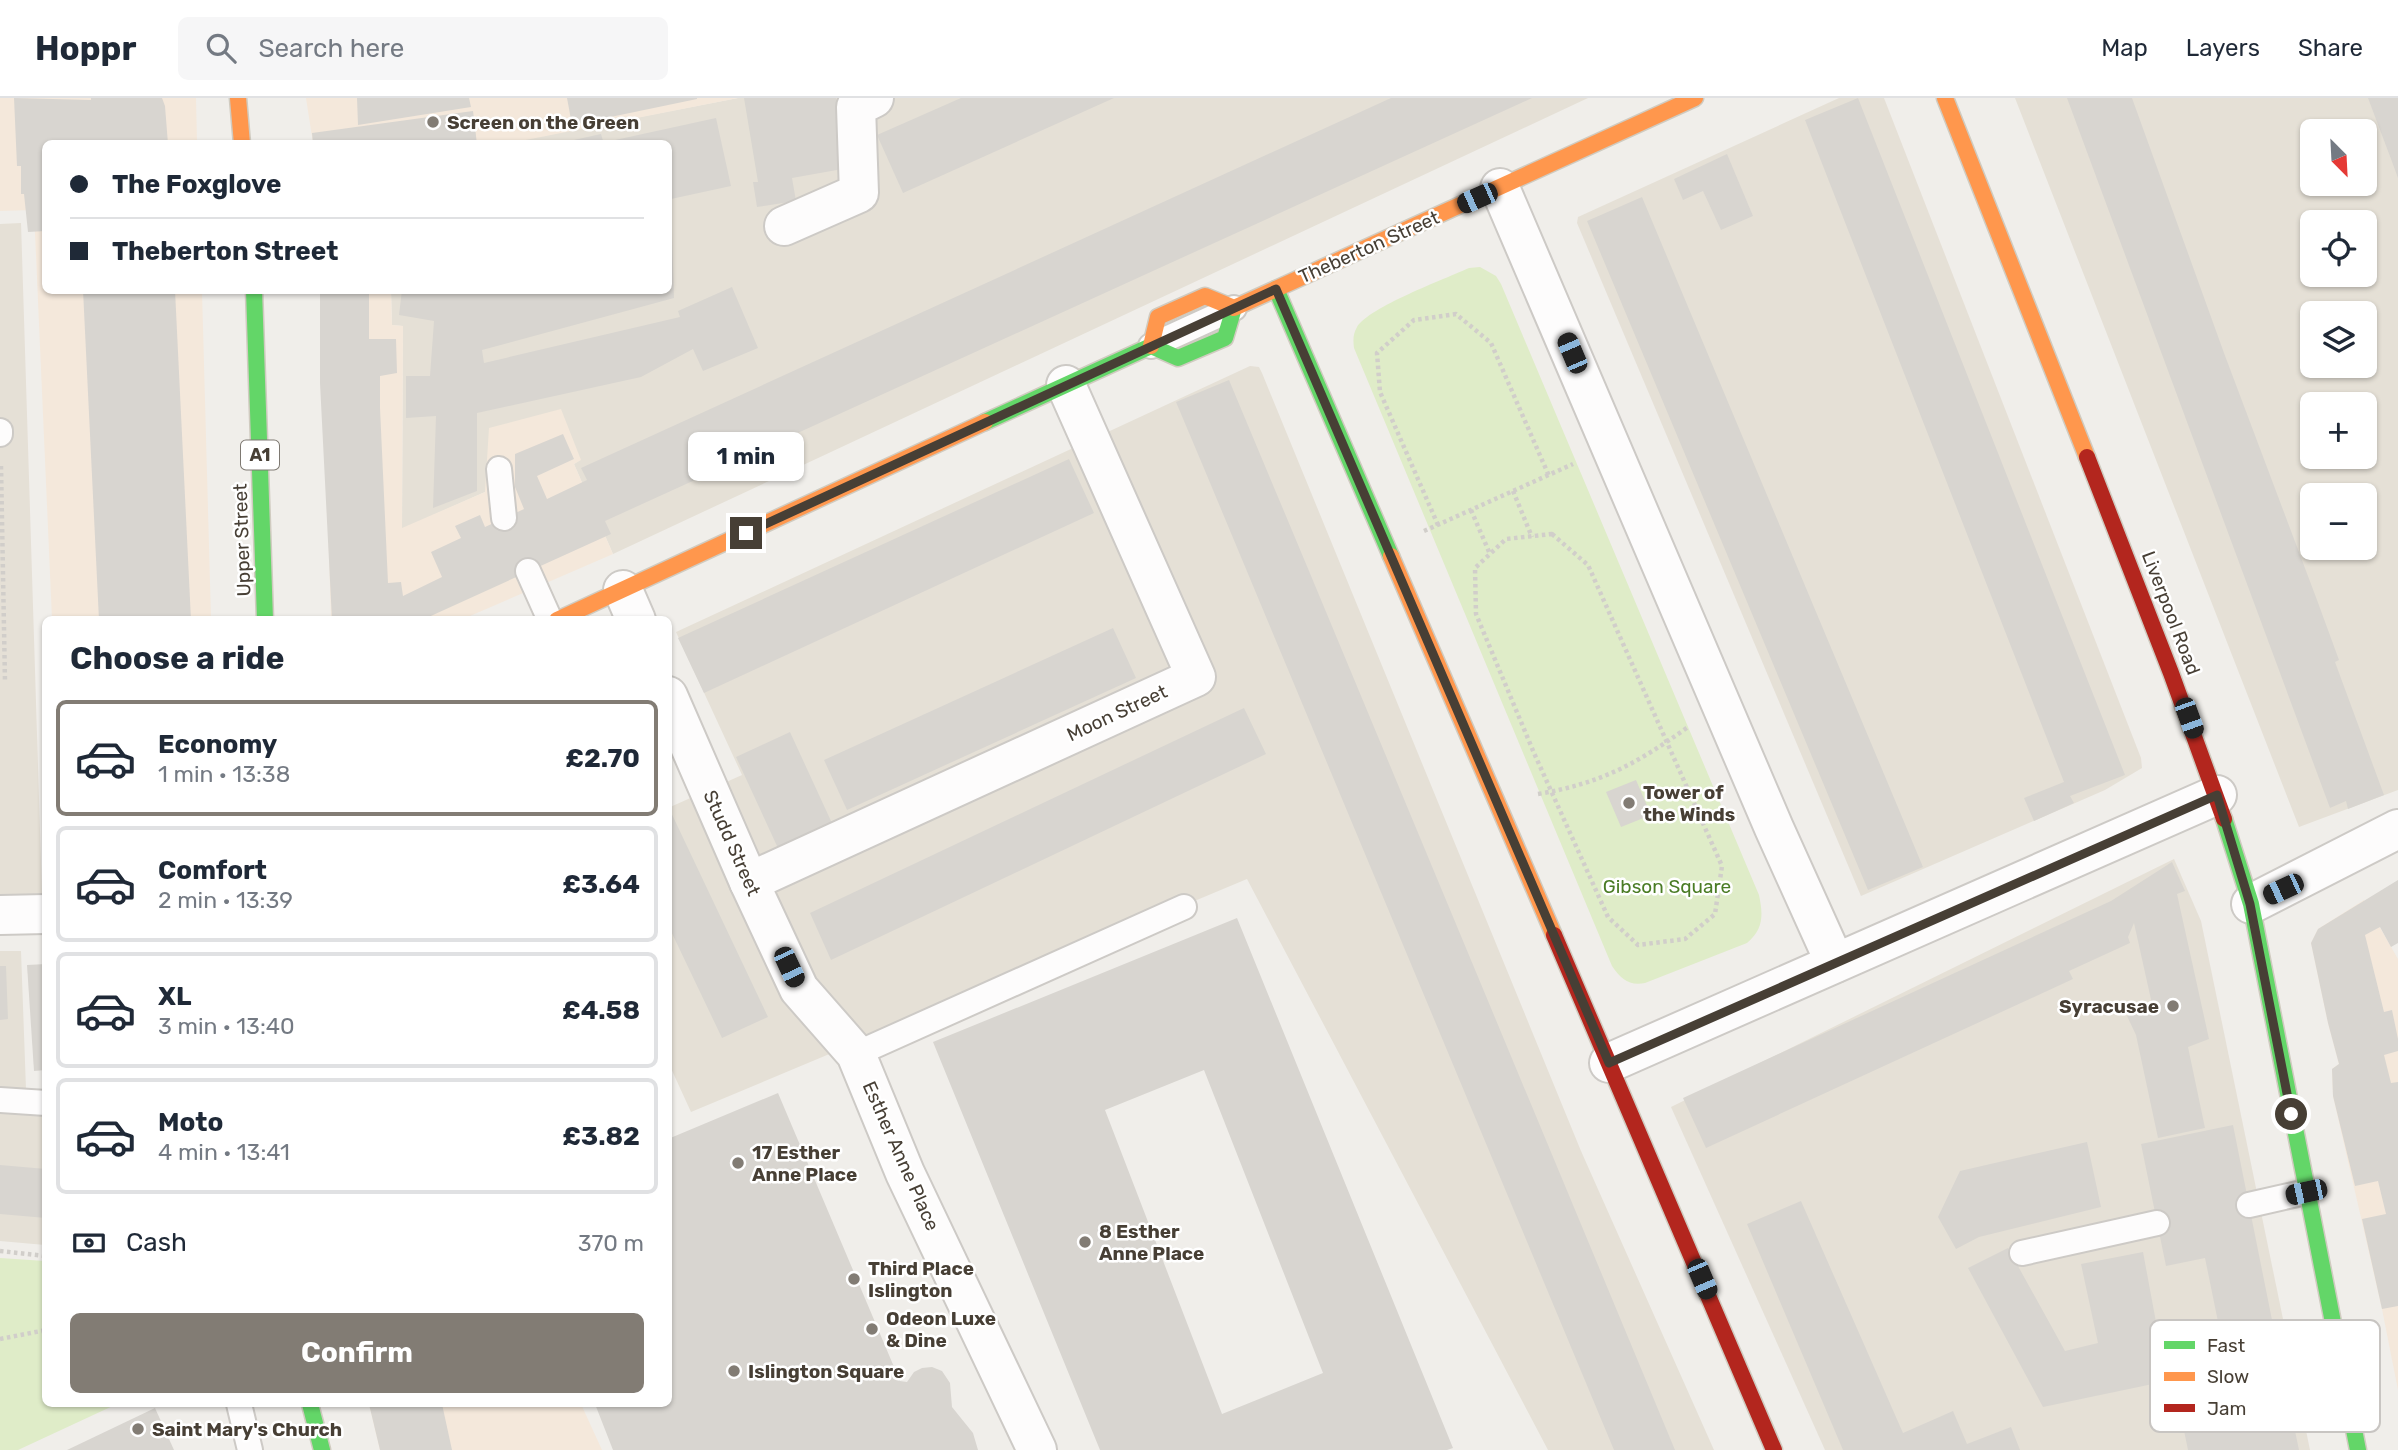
<!DOCTYPE html>
<html lang="en">
<head>
<meta charset="utf-8">
<style>
	body { margin:0; font-family:Rubik,sans-serif; background:#f6f6f7; color:#1f2937; height:100vh; display:flex; flex-direction:column; font-size:26px; white-space:nowrap }
	* { box-sizing:border-box; margin:0 }
	p { font-size:23px; color:#747a83 }
	.icon { flex:none; width:38px; height:38px; fill:none; stroke:currentColor; stroke-width:2; stroke-linecap:round; stroke-linejoin:round }
	.map { position:relative; flex:1; overflow:hidden }
	.details { position:absolute; left:42px; top:518px; width:630px; height:791px; display:flex; flex-direction:column; background:#fff; border-radius:10px; box-shadow:0 2px 5px #0004 }
	.details>* { flex:none }
	.top-card { position:absolute; left:42px; top:42px; width:630px; height:154px; border-radius:10px; box-shadow:0 2px 5px #0004; display:grid; align-content:center; height:154px; padding:0 28px; background:#fff }
	.needle { width:46px; rotate:156deg }
	.tools { position:absolute; left:2300px; top:21px; display:grid; gap:14px }
	.tools a { display:grid; place-items:center; width:77px; height:77px; border-radius:10px; background:#fff; box-shadow:0 2px 5px #0004; font-size:35px }
	.end { position:absolute; width:32px; height:32px; margin:-16px; border:9px solid #473f35; background:#fff; box-shadow:0 0 0 4px #fff }
	.from { border-radius:50% }
	.bubble { position:absolute; height:49px; border-radius:10px; background:#fff; box-shadow:0 2px 5px #0004; font-size:23px; font-weight:700; line-height:49px; text-align:center }
	.car { position:absolute; width:21px; height:42px; margin:-21px -10px; border-radius:9px; box-shadow:0 0 5px 2px #0007; background:linear-gradient(#222 24%,#8ab4d8 0 40%,#222 0 76%,#8ab4d8 0 86%,#222 0) }
	.top-card b { display:flex; align-items:center; gap:24px; height:66px; font-size:26px }
	.top-card b+b { border-top:2px solid #e0e1e3 }
	.top-card i { width:18px; height:18px; background:#1f2937 }
	ul { padding:0; list-style:none }
	li { display:flex; align-items:center; gap:21px; height:116px; margin:0 14px 10px; padding:0 14px; border:4px solid #e0e1e3; border-radius:10px }
	li div { flex:1 }
	li b { display:block; font-size:26px }
	li em { font-style:normal; font-weight:700 }
	li.on { border-color:#827c74 }
	li>.icon { width:63px; height:63px; stroke-width:1.5 }
	h2 { padding:0 28px; font-size:32px; line-height:84px }
	.pay { display:flex; align-items:center; gap:18px; height:77px; padding:0 28px; font-size:26px }
	.pay p { margin-inline-start:auto }
	.button { display:flex; gap:14px; margin-top:auto; padding:14px 28px }
	.button a { flex:1; height:80px; border-radius:10px; background:#827c74; color:#fff; font-size:28px; font-weight:700; line-height:80px; text-align:center }
	header { display:flex; align-items:center; gap:42px; box-sizing:border-box; height:98px; padding:0 35px; background:#fff; border-bottom:2px solid #e0e1e3 }
	header strong { font-size:33px }
	nav { display:flex; gap:38px; margin-inline-start:auto; font-size:24px }
	.search { width:490px; height:63px; background:#f6f6f7; display:flex; align-items:center; gap:18px; box-sizing:border-box; padding:0 24px; border-radius:10px; color:#747a83; font-size:26px }
	.map>svg:first-child { display:block }
	.residential { fill:#e5e0d6; fill-rule:evenodd }
	.commercial { fill:#f4e8db }
	.green { fill:#dfecc8 }
	.building { fill:#d8d5d0; fill-rule:evenodd }
	.lines { fill:none; stroke-linecap:round; stroke-linejoin:round }
	.lane-casing { stroke:#cdcac6; stroke-width:28 }
	.street-casing { stroke:#cdcac6; stroke-width:42 }
	.fast-casing { stroke:#d0cbc0; stroke-width:19 }
	.slow-casing { stroke:#d0cbc0; stroke-width:19 }
	.jam-casing { stroke:#d0cbc0; stroke-width:19 }
	.path { stroke:#d1ceca; stroke-width:4.5; stroke-dasharray:3.5 3.5; stroke-linecap:butt }
	.lane { stroke:#fdfcfc; stroke-width:24 }
	.street { stroke:#fdfcfc; stroke-width:38 }
	.fast { stroke:#63d668; stroke-width:16 }
	.slow { stroke:#ff974d; stroke-width:16 }
	.jam { stroke:#b3261e; stroke-width:16 }
	.route { stroke:#473f35; stroke-width:9 }
	.poi-dot { fill:#827c74; stroke:#fff; stroke-width:2.5 }
	.labels { text-anchor:middle; dominant-baseline:central; stroke-width:5; stroke-linejoin:round; paint-order:stroke }
	.shield { fill:#fff; stroke:#7e7972; stroke-width:2 }
	.shield-label { font-size:18px; font-weight:bold; fill:#473f35 }
	.poi-label { font-size:19px; font-weight:bold; fill:#473f35; stroke:#fff; text-anchor:start }
	.street-label { font-size:19px; fill:#473f35; stroke:#fff }
	.park-label { font-size:19px; fill:#4a7c25; stroke:#fff }
	.key { fill:#fff; stroke:#c8c5c2; stroke-width:2 }
	.key-label { font-size:19px; fill:#473f35 }
</style>
</head>
<body>
<header>
<strong>Hoppr</strong>
<div class="search"><svg class="icon" aria-label="search" viewBox="0 0 24 24"><circle cx="10" cy="10" r="6"/><path d="M15 15l6 6"/></svg>Search here</div>
<nav><a>Map</a><a>Layers</a><a>Share</a></nav>
</header>
<div class="map">
<svg width="2398" height="1352" viewBox="0 0 2398 1352">
	<rect width="100%" height="100%" fill="#f0eeea"/>
	<g class="residential">
		<polygon points="738,0 1588,0 613,456 574,366 580,362 485,394 402,431 403,228 392,227 391,193 668,192 668,46 505,45"/>
		<polygon points="1839,0 1884,0 2141,660 2142,670 2105,692 1861,798 1577,125 1578,119"/>
		<path d="M2015,0H2398V692L2299,729ZM2312,33H2364V86H2312ZM2312,124H2364V177H2312ZM2312,215H2364V268H2312ZM2312,306H2364V359H2312ZM2312,397H2364V450H2312Z"/>
		<polygon points="21,125 42,796 0,798 0,126"/>
		<polygon points="1250,268 1259,269 1262,275 1581,1053 1714,1352 1548,1352 1247,781 691,1014 669,966 668,710 742,677 676,534"/>
		<polygon points="2174,761 2201,823 2310,1352 1825,1352 1671,1009"/>
		<polygon points="0,853 21,853 26,991 45,991 45,1147 0,1143"/>
	</g>
	<g class="commercial">
		<polygon points="0,0 196,0 197,45 46,46 46,192 202,193 211,521 52,521 34,112 0,113"/>
		<polygon points="306,0 738,0 505,46 313,45"/>
		<polygon points="321,193 391,193 392,227 403,228 402,430 485,394 489,330 561,311 581,362 574,366 613,456 463,521 331,521"/>
		<polygon points="2364,802 2398,861 2398,1292 2382,1211 2333,998 2332,971 2339,966 2328,925 2311,845 2318,831"/>
		<polygon points="369,1306 581,1306 602,1352 380,1352"/>
	</g>
	<g class="green">
		<path d="M1480,169L1496,178L1501,186L1759,797C1763,816 1764,831 1747,845L1645,885C1629,888 1621,881 1612,868L1354,250C1353,242 1353,236 1357,229C1369,209 1445,181 1469,170Z"/>
		<polygon points="0,1160 45,1163 46,1306 117,1306 18,1352 0,1352"/>
	</g>
	<g class="building">
		<polygon points="14,0 91,2 91,0 162,0 165,8 168,46 46,46 46,133 28,134 24,96 21,96 21,68 17,68"/>
		<polygon points="357,0 469,0 471,9 358,27"/>
		<polygon points="567,0 697,0 697,1 572,27"/>
		<polygon points="744,0 836,0 848,70 792,80 796,103 757,109 753,84 758,84"/>
		<polygon points="961,0 1114,0 903,95 877,37"/>
		<polygon points="1391,0 1532,0 605,423 611,436 422,522 332,522 320,285 320,192 369,192 369,241 396,241 397,275 380,278 380,310 388,485 401,484 403,498 442,479 431,454 461,440 455,428 480,417 485,429 524,411 515,389 515,356 563,336 574,361 537,378 547,401 587,382 581,370"/>
		<polygon points="1858,0 2125,677 2070,698 2074,705 2034,723 2024,700 2064,684 1805,22"/>
		<polygon points="2067,0 2132,0 2224,255 2317,502 2339,562 2335,564 2384,697 2348,711 2346,703 2330,710"/>
		<polygon points="2368,0 2398,0 2398,80 2391,61"/>
		<polygon points="473,13 477,46 313,46 312,35"/>
		<polygon points="716,20 731,88 671,101 674,200 482,252 484,265 680,219 678,213 732,189 758,250 703,273 693,251 641,279 477,315 477,393 433,410 436,318 406,320 406,278 430,278 434,223 399,217 402,192 668,192 668,46 606,44"/>
		<polygon points="601,36 604,46 565,46 565,44"/>
		<polygon points="1727,56 1753,118 1721,132 1703,93 1683,102 1674,81"/>
		<polygon points="1642,99 1923,769 1868,792 1587,123"/>
		<polygon points="83,192 175,192 191,522 99,522"/>
		<polygon points="1229,282 1309,473 1675,1352 1614,1352 1203,368 1176,304"/>
		<polygon points="1069,361 1094,415 704,595 678,540"/>
		<polygon points="1113,530 1136,580 847,712 824,662"/>
		<polygon points="1244,610 1266,656 831,862 810,815"/>
		<polygon points="790,634 837,736 783,761 736,659"/>
		<polygon points="1636,682 1651,717 1621,729 1606,694"/>
		<polygon points="668,708 768,919 722,940 668,827"/>
		<polygon points="2172,764 2185,793 2177,796 2209,941 2188,949 2205,1030 2158,1040 2136,937 2127,918 2152,906 2134,825 2128,839 2130,845 2069,873 2073,881 1706,1050 1683,1000 2111,803"/>
		<polygon points="2398,782 2398,845 2391,849 2380,829 2365,837 2384,914 2392,912 2398,941 2398,953 2384,957 2391,985 2398,984 2398,1208 2382,1211 2362,1121 2386,1116 2378,1083 2355,1088 2333,998 2332,971 2339,966 2328,925 2311,845 2318,831"/>
		<path d="M1237,820L1453,1350L1447,1352H1100L933,944ZM1204,972L1323,1275L1222,1316L1105,1012Z"/>
		<polygon points="46,866 46,972 34,973 27,867"/>
		<polygon points="0,868 6,868 8,921 0,922"/>
		<polygon points="778,995 900,1283 907,1284 914,1274 922,1270 932,1269 942,1273 950,1285 952,1309 973,1335 978,1352 613,1352 595,1306 668,1306 668,1041"/>
		<polygon points="2233,1027 2275,1237 2299,1352 2188,1352 2181,1318 2235,1307 2205,1160 2166,1168 2141,1046"/>
		<polygon points="2087,1044 2101,1109 1979,1139 1956,1151 1938,1119 1960,1073"/>
		<polygon points="0,1067 46,1071 46,1120 0,1116"/>
		<polygon points="1801,1103 1903,1335 1953,1313 1967,1346 2011,1329 2020,1352 1843,1352 1747,1126"/>
		<polygon points="2008,1150 2065,1253 2098,1245 2081,1166 2143,1154 2167,1283 2043,1309 1968,1170"/>
		<polygon points="369,1306 442,1306 452,1352 380,1352"/>
		<polygon points="155,1310 174,1352 67,1352"/>
	</g>
	<g class="lines">
		<g class="lane-casing">
			<g id="lane">
				<polyline points="1151,248 1234,210"/>
				<polyline points="0,333 0,336"/>
				<polyline points="499,371 504,420"/>
				<polyline points="528,473 550,522"/>
				<polyline points="856,956 1184,809"/>
				<polyline points="0,1002 46,1005"/>
				<polyline points="2249,1107 2306,1094"/>
				<polyline points="2022,1155 2157,1125"/>
				<polyline points="239,1306 250,1352"/>
			</g>
		</g>
		<g class="street-casing">
			<g id="street">
				<polyline points="1500,90 1774,730 1835,865"/>
				<polyline points="784,128 859,95 856,9 874,0"/>
				<polyline points="623,492 636,522"/>
				<polyline points="668,598 749,784 799,891 856,956 905,1075 1037,1352"/>
				<polyline points="749,784 1196,579 1066,287"/>
				<polyline points="2251,806 2398,731"/>
				<polyline points="0,817 46,816"/>
				<polyline points="1609,965 2217,697"/>
			</g>
		</g>
		<g class="fast-casing">
			<g id="fast">
				<polyline points="1276,191 1391,458"/>
				<polyline points="254,192 265,522"/>
				<polyline points="985,324 1151,248 1178,260 1225,240 1234,210"/>
				<polyline points="2224,721 2251,806 2358,1352"/>
				<polyline points="310,1306 322,1352"/>
			</g>
		</g>
		<g class="slow-casing">
			<g id="slow">
				<polyline points="238,0 242,46"/>
				<polyline points="1945,0 2087,359"/>
				<polyline points="1151,248 1158,219 1205,198 1234,210 1695,0"/>
				<polyline points="1391,458 1554,837"/>
				<polyline points="557,522 985,324"/>
			</g>
		</g>
		<g class="jam-casing">
			<g id="jam">
				<polyline points="2087,359 2171,575 2224,721"/>
				<polyline points="1554,837 1774,1352"/>
			</g>
		</g>
		<g class="path">
			<polyline points="1,368 5,584"/>
			<polyline points="1513,393 1532,439"/>
			<polyline points="1471,412 1490,456"/>
			<polyline points="1438,427 1380,294 1377,255 1414,222 1456,216 1491,245 1549,378"/>
			<polyline points="1424,433 1573,366"/>
			<polygon points="1552,436 1588,467 1722,768 1715,816 1685,841 1638,847 1608,819 1534,655 1476,516 1475,470 1506,441"/>
			<path d="M1538,696C1602,685 1636,666 1688,629"/>
			<polyline points="0,1153 46,1158"/>
			<polyline points="0,1241 46,1232"/>
		</g>
		<use href="#lane" class="lane"/>
		<use href="#street" class="street"/>
		<use href="#fast" class="fast"/>
		<use href="#slow" class="slow"/>
		<use href="#jam" class="jam"/>
	</g>
	<g class="lines">
		<polyline class="route" points="746,435 1276,191 1609,965 2217,697 2250,806 2291,1016"/>
	</g>
	<g class="poi-dot">
		<circle cx="433" cy="24" r="7"/>
		<circle cx="1629" cy="705" r="7"/>
		<circle cx="2173" cy="908" r="7"/>
		<circle cx="738" cy="1065" r="7"/>
		<circle cx="1085" cy="1144" r="7"/>
		<circle cx="854" cy="1181" r="7"/>
		<circle cx="872" cy="1231" r="7"/>
		<circle cx="734" cy="1273" r="7"/>
		<circle cx="138" cy="1331" r="7"/>
	</g>
	<g class="labels">
		<rect class="shield" x="241" y="342.5" width="38" height="29" rx="5"/>
		<g class="shield-label">
			<text x="260" y="357">A1</text>
		</g>
		<g class="poi-label">
			<text x="447" y="24">Screen on the Green</text>
			<text x="1643" y="694">Tower of<tspan x="1643" dy="22">the Winds</tspan></text>
			<text x="2159" y="908" text-anchor="end">Syracusae</text>
			<text x="752" y="1054">17 Esther<tspan x="752" dy="22">Anne Place</tspan></text>
			<text x="1099" y="1133">8 Esther<tspan x="1099" dy="22">Anne Place</tspan></text>
			<text x="868" y="1170">Third Place<tspan x="868" dy="22">Islington</tspan></text>
			<text x="886" y="1220">Odeon Luxe<tspan x="886" dy="22">&amp; Dine</tspan></text>
			<text x="748" y="1273">Islington Square</text>
			<text x="152" y="1331">Saint Mary's Church</text>
		</g>
		<g class="street-label">
			<text transform="translate(1369 149) rotate(-24)">Theberton Street</text>
			<text transform="translate(242 442) rotate(-92)">Upper Street</text>
			<text transform="translate(2171 515) rotate(69)">Liverpool Road</text>
			<text transform="translate(1117 615) rotate(-25)">Moon Street</text>
			<text transform="translate(732 745) rotate(66)">Studd Street</text>
			<text transform="translate(901 1058) rotate(66)">Esther Anne Place</text>
		</g>
		<g class="park-label">
			<text x="1667" y="788">Gibson Square</text>
		</g>
	</g>
	<rect x="2150" y="1222" width="230" height="112" rx="10" class="key"/>
	<rect x="2164" y="1243" width="31" height="8" fill="#63d668"/>
	<rect x="2164" y="1274" width="31" height="9" fill="#ff974d"/>
	<rect x="2164" y="1306" width="31" height="8" fill="#b3261e"/>
	<g class="key-label">
		<text x="2207" y="1254">Fast</text>
		<text x="2207" y="1285">Slow</text>
		<text x="2207" y="1317">Jam</text>
	</g>
</svg>
<div class="tools">
<a><svg class="needle" viewBox="-14 -14 28 28"><path d="M0-13l5 13h-10z" fill="#e53935"/><path d="M0 13l5-13h-10z" fill="#747a83"/></svg></a>
<a><svg class="icon" aria-label="locate" viewBox="0 0 24 24"><circle cx="12" cy="12" r="6"/><path d="M12 2v4M12 18v4M2 12h4M18 12h4"/></svg></a>
<a><svg class="icon" aria-label="layers" viewBox="0 0 24 24"><path d="M12 4l9 5-9 5-9-5zM3 14l9 5 9-5"/></svg></a>
<a>+</a>
<a>−</a>
</div>
<i class="end from" style="left:2291px;top:1016px"></i>
<i class="end" style="left:746px;top:435px"></i>
<div class="bubble" style="left:688px;top:334px;width:116px">1 min</div>
<i class="car" style="left:1477px;top:100px;rotate:246deg"></i>
<i class="car" style="left:1572px;top:255px;rotate:337deg"></i>
<i class="car" style="left:2189px;top:620px;rotate:160deg"></i>
<i class="car" style="left:2283px;top:791px;rotate:245deg"></i>
<i class="car" style="left:789px;top:869px;rotate:155deg"></i>
<i class="car" style="left:2306px;top:1094px;rotate:258deg"></i>
<i class="car" style="left:1702px;top:1181px;rotate:157deg"></i>
<div class="top-card">
<b><i class="from"></i>The Foxglove</b>
<b><i></i>Theberton Street</b>
</div>
<section class="details">
<h2>Choose a ride</h2>
<ul>
<li class="on"><svg class="icon" aria-label="car" viewBox="0 0 24 24"><path d="M5 17H2v-5l4-1 3-4h7l3 4 3 1v5h-3M9 17h6M6 11h13"/><circle cx="7" cy="17" r="2"/><circle cx="17" cy="17" r="2"/></svg><div><b>Economy</b><p>1 min · 13:38</p></div><em>£2.70</em></li>
<li><svg class="icon" aria-label="car" viewBox="0 0 24 24"><path d="M5 17H2v-5l4-1 3-4h7l3 4 3 1v5h-3M9 17h6M6 11h13"/><circle cx="7" cy="17" r="2"/><circle cx="17" cy="17" r="2"/></svg><div><b>Comfort</b><p>2 min · 13:39</p></div><em>£3.64</em></li>
<li><svg class="icon" aria-label="car" viewBox="0 0 24 24"><path d="M5 17H2v-5l4-1 3-4h7l3 4 3 1v5h-3M9 17h6M6 11h13"/><circle cx="7" cy="17" r="2"/><circle cx="17" cy="17" r="2"/></svg><div><b>XL</b><p>3 min · 13:40</p></div><em>£4.58</em></li>
<li><svg class="icon" aria-label="car" viewBox="0 0 24 24"><path d="M5 17H2v-5l4-1 3-4h7l3 4 3 1v5h-3M9 17h6M6 11h13"/><circle cx="7" cy="17" r="2"/><circle cx="17" cy="17" r="2"/></svg><div><b>Moto</b><p>4 min · 13:41</p></div><em>£3.82</em></li>
</ul>
<div class="pay"><svg class="icon" aria-label="cash" viewBox="0 0 24 24"><path d="M3 7h18v10H3z"/><circle cx="12" cy="12" r="2"/></svg>Cash<p>370 m</p></div>
<div class="button"><a>Confirm</a></div>
</section>
</div>
</body>
</html>
